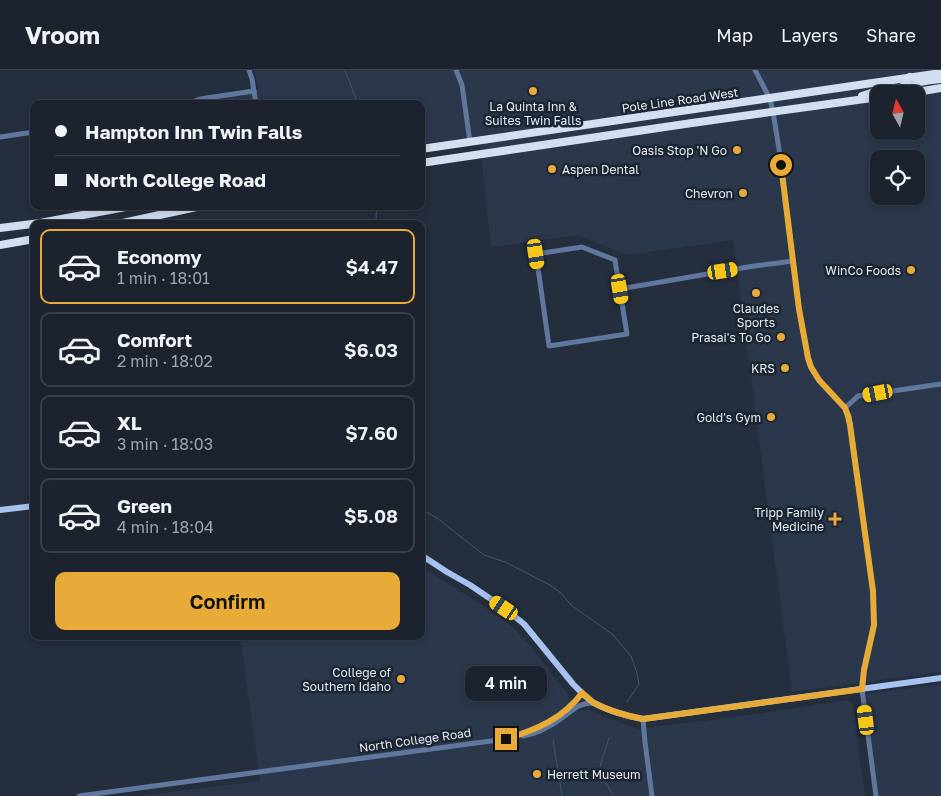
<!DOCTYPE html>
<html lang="en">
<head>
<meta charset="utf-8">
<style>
	body { margin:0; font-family:"Golos Text",sans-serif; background:#292f3a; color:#f1f3f6; height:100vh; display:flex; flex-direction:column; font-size:19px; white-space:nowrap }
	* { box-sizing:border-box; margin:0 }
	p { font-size:16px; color:#a0a4aa }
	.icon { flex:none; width:28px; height:28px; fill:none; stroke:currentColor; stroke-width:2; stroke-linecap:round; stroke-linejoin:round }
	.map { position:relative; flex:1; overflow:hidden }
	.details { position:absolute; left:30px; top:150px; width:395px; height:420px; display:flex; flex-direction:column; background:#1c222e; border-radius:10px; box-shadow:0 2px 8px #0003,0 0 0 1px #3a3f4a }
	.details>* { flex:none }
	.hud { position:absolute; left:30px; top:30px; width:395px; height:110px; border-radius:10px; box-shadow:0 2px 8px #0003,0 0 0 1px #3a3f4a; display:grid; align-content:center; height:110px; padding:0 25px; background:#1c222e }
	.needle { width:32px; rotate:352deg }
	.tools { position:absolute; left:870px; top:15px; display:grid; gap:10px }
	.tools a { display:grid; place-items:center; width:55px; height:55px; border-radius:10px; background:#1c222e; box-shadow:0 2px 8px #0003,0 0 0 1px #3a3f4a; font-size:25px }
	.end { position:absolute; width:22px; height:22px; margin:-11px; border:6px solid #e8ab37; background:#111; box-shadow:0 0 0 2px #111 }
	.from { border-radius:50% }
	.bubble { position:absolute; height:35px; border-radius:10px; background:#1c222e; box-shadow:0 2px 8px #0003,0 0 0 1px #3a3f4a; font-size:16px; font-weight:600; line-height:35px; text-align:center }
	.car { position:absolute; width:15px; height:30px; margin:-15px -8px; border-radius:6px; box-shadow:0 0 4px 1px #0007; background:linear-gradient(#f5c518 24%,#345 0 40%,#f5c518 0 76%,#345 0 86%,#f5c518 0) }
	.hud b { display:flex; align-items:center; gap:18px; height:48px; font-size:19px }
	.hud b+b { border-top:1px solid #3a3f4a }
	.hud i { width:12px; height:12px; background:#f1f3f6 }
	ul { padding:9px 0 0; list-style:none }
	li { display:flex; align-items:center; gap:15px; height:75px; margin:0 10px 8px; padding:0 15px; border:2px solid #3a3f4a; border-radius:10px }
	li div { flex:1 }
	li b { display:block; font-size:19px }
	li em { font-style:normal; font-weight:600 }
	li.selected { border-color:#e8ab37 }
	li>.icon { width:45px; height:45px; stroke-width:1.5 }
	.primary-button { display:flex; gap:10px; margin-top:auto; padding:10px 25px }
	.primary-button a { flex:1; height:58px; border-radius:10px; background:#e8ab37; color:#111; font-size:20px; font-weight:600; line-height:58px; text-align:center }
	header { display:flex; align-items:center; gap:30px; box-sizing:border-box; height:70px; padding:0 25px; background:#1c222e; border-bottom:1px solid #3a3f4a }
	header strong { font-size:24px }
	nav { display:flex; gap:28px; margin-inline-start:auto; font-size:18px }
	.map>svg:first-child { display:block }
	.built { fill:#2b384b; fill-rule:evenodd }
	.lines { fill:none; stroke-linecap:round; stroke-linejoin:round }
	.stream { stroke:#455271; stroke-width:1 }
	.minor { stroke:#60789e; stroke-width:5 }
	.major { stroke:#a5c2f0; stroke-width:6 }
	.highway { stroke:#d3dff1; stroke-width:8 }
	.route { stroke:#e8ab37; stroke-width:6 }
	.poi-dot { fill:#e8ab37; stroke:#1c2532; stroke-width:2 }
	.labels { text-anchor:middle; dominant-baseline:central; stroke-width:5; stroke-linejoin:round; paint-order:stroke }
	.street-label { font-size:12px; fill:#e5ebf5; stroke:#1c2532 }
	.poi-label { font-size:12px; fill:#e5ebf5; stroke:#1c2532; text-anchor:end }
</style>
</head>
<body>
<header>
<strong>Vroom</strong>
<nav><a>Map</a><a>Layers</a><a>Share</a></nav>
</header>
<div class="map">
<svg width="941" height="726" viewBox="0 0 941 726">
	<rect width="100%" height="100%" fill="#252e3d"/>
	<g class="built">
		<path d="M254,0H941V602L792,622L733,170L627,185L578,165L491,177L479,66L421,74V34H195L225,28L259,18ZM879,24H916V61H879ZM879,89H916V126H879Z"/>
		<polygon points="421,496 488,539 513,557 528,573 567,623 568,627 580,641 589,640 605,647 638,659 735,647 848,630 853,634 865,726 139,726 260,711 240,566 421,566"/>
		<polygon points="941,614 941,726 877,726 865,624"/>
	</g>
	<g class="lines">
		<g class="stream">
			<polyline points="345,0 358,34"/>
			<polyline points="377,154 376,145 378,136"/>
			<polyline points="421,439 437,448 484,485 505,492 550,515 562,524 571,535 612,564 631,586 637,603 639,614 627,632"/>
			<polyline points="609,668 601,693 600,705 614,726"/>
			<polyline points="553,670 562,726"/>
		</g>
		<g class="minor">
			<polyline points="249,0 252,9 256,34"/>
			<polyline points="456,0 462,15 470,72"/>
			<polyline points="755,0 770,29 773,42 779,79 799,239 808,287 811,297 819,310 845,338 849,346 873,521 874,555 864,600 862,619 876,726"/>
			<polyline points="187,34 200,29 254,21"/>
			<polyline points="0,67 34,62"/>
			<polygon points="582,177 615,190 627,264 549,276 536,184"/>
			<polyline points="620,219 754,196 793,191"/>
			<polyline points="845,338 858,326 941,314"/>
			<polyline points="643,649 645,672 652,726"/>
			<path d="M523,666C538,664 551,656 562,648C573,640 578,633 593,633"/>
			<path d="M79,726L506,669C535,660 563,649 582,623"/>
		</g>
		<g class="major">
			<polyline points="0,440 34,436"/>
			<path d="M421,485L447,502L470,515L504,538L524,554L573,614C579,620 586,628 594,633C609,641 627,646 643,649L941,608"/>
		</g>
		<g class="highway">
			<path d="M905,24C914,10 926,11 941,9"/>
			<polyline points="905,24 941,18"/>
			<polyline points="862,26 874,22 899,19 905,15 910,7"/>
			<path d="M421,79C594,53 768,29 941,3"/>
			<polyline points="421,93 692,53 879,27"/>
			<polyline points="118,154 201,136"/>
			<polyline points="0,158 40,153 131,136"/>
			<polyline points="0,175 34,169"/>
		</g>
	</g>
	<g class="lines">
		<path class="route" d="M506,669C535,660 563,649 582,623C586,626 590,630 594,633C609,641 627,646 643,649L862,619L864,600L874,555L873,521L850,355L848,346L845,338L819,310L811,297L808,288L799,239L781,95"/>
	</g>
	<g class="poi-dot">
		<circle cx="533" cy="21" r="5"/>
		<circle cx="737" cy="80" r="5"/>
		<circle cx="552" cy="99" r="5"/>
		<circle cx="743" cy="123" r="5"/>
		<circle cx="911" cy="200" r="5"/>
		<circle cx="756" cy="223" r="5"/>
		<circle cx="781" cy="267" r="5"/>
		<circle cx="785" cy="298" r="5"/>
		<circle cx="771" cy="347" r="5"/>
		<path d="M832.5 441.5h5v5h5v5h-5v5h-5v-5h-5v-5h5z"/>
		<circle cx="401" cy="609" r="5"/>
		<circle cx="537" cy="704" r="5"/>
	</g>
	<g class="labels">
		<g class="street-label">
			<text transform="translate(680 30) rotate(-8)">Pole Line Road West</text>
			<text transform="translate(415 670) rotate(-8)">North College Road</text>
		</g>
		<g class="poi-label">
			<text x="533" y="36" text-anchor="middle">La Quinta Inn &amp;<tspan x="533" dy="14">Suites Twin Falls</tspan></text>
			<text x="727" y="80">Oasis Stop 'N Go</text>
			<text x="562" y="99" text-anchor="start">Aspen Dental</text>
			<text x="733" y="123">Chevron</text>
			<text x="901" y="200">WinCo Foods</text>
			<text x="756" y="238" text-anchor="middle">Claudes<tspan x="756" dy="14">Sports</tspan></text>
			<text x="771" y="267">Prasai's To Go</text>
			<text x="775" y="298">KRS</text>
			<text x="761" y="347">Gold's Gym</text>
			<text x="824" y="442">Tripp Family<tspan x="824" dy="14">Medicine</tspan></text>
			<text x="391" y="602">College of<tspan x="391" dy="14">Southern Idaho</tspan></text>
			<text x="547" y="704" text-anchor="start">Herrett Museum</text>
		</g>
	</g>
</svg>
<div class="tools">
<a><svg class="needle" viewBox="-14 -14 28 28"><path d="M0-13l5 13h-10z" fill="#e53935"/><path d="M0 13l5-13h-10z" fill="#a0a4aa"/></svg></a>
<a><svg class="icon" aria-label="locate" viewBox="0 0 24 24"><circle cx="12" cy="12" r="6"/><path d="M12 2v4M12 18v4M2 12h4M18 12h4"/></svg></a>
</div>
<i class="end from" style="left:781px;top:95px"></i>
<i class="end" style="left:506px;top:669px"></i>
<div class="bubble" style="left:465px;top:596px;width:82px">4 min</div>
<i class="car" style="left:536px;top:184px;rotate:172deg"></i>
<i class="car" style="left:723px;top:201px;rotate:81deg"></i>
<i class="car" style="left:620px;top:219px;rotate:171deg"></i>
<i class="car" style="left:878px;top:323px;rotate:259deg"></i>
<i class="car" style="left:504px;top:538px;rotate:304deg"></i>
<i class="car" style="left:866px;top:650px;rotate:353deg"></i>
<div class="hud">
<b><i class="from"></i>Hampton Inn Twin Falls</b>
<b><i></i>North College Road</b>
</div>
<section class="details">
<ul>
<li class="selected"><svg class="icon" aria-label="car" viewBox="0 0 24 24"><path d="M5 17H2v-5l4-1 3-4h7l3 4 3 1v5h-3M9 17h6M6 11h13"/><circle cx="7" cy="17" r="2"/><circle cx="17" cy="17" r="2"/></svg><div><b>Economy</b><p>1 min · 18:01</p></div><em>$4.47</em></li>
<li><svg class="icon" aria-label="car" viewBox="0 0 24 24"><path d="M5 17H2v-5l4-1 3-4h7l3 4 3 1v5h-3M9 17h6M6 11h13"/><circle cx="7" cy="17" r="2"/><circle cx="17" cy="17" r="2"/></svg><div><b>Comfort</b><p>2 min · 18:02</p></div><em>$6.03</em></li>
<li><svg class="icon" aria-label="car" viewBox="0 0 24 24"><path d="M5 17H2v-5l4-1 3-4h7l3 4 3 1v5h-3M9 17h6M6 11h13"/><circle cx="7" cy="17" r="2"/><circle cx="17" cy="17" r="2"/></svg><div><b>XL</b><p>3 min · 18:03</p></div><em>$7.60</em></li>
<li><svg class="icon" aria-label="car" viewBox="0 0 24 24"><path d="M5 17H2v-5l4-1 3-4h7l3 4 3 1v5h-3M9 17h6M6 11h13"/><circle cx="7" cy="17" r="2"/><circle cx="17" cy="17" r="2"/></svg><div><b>Green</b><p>4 min · 18:04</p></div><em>$5.08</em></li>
</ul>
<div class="primary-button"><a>Confirm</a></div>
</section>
</div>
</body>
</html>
